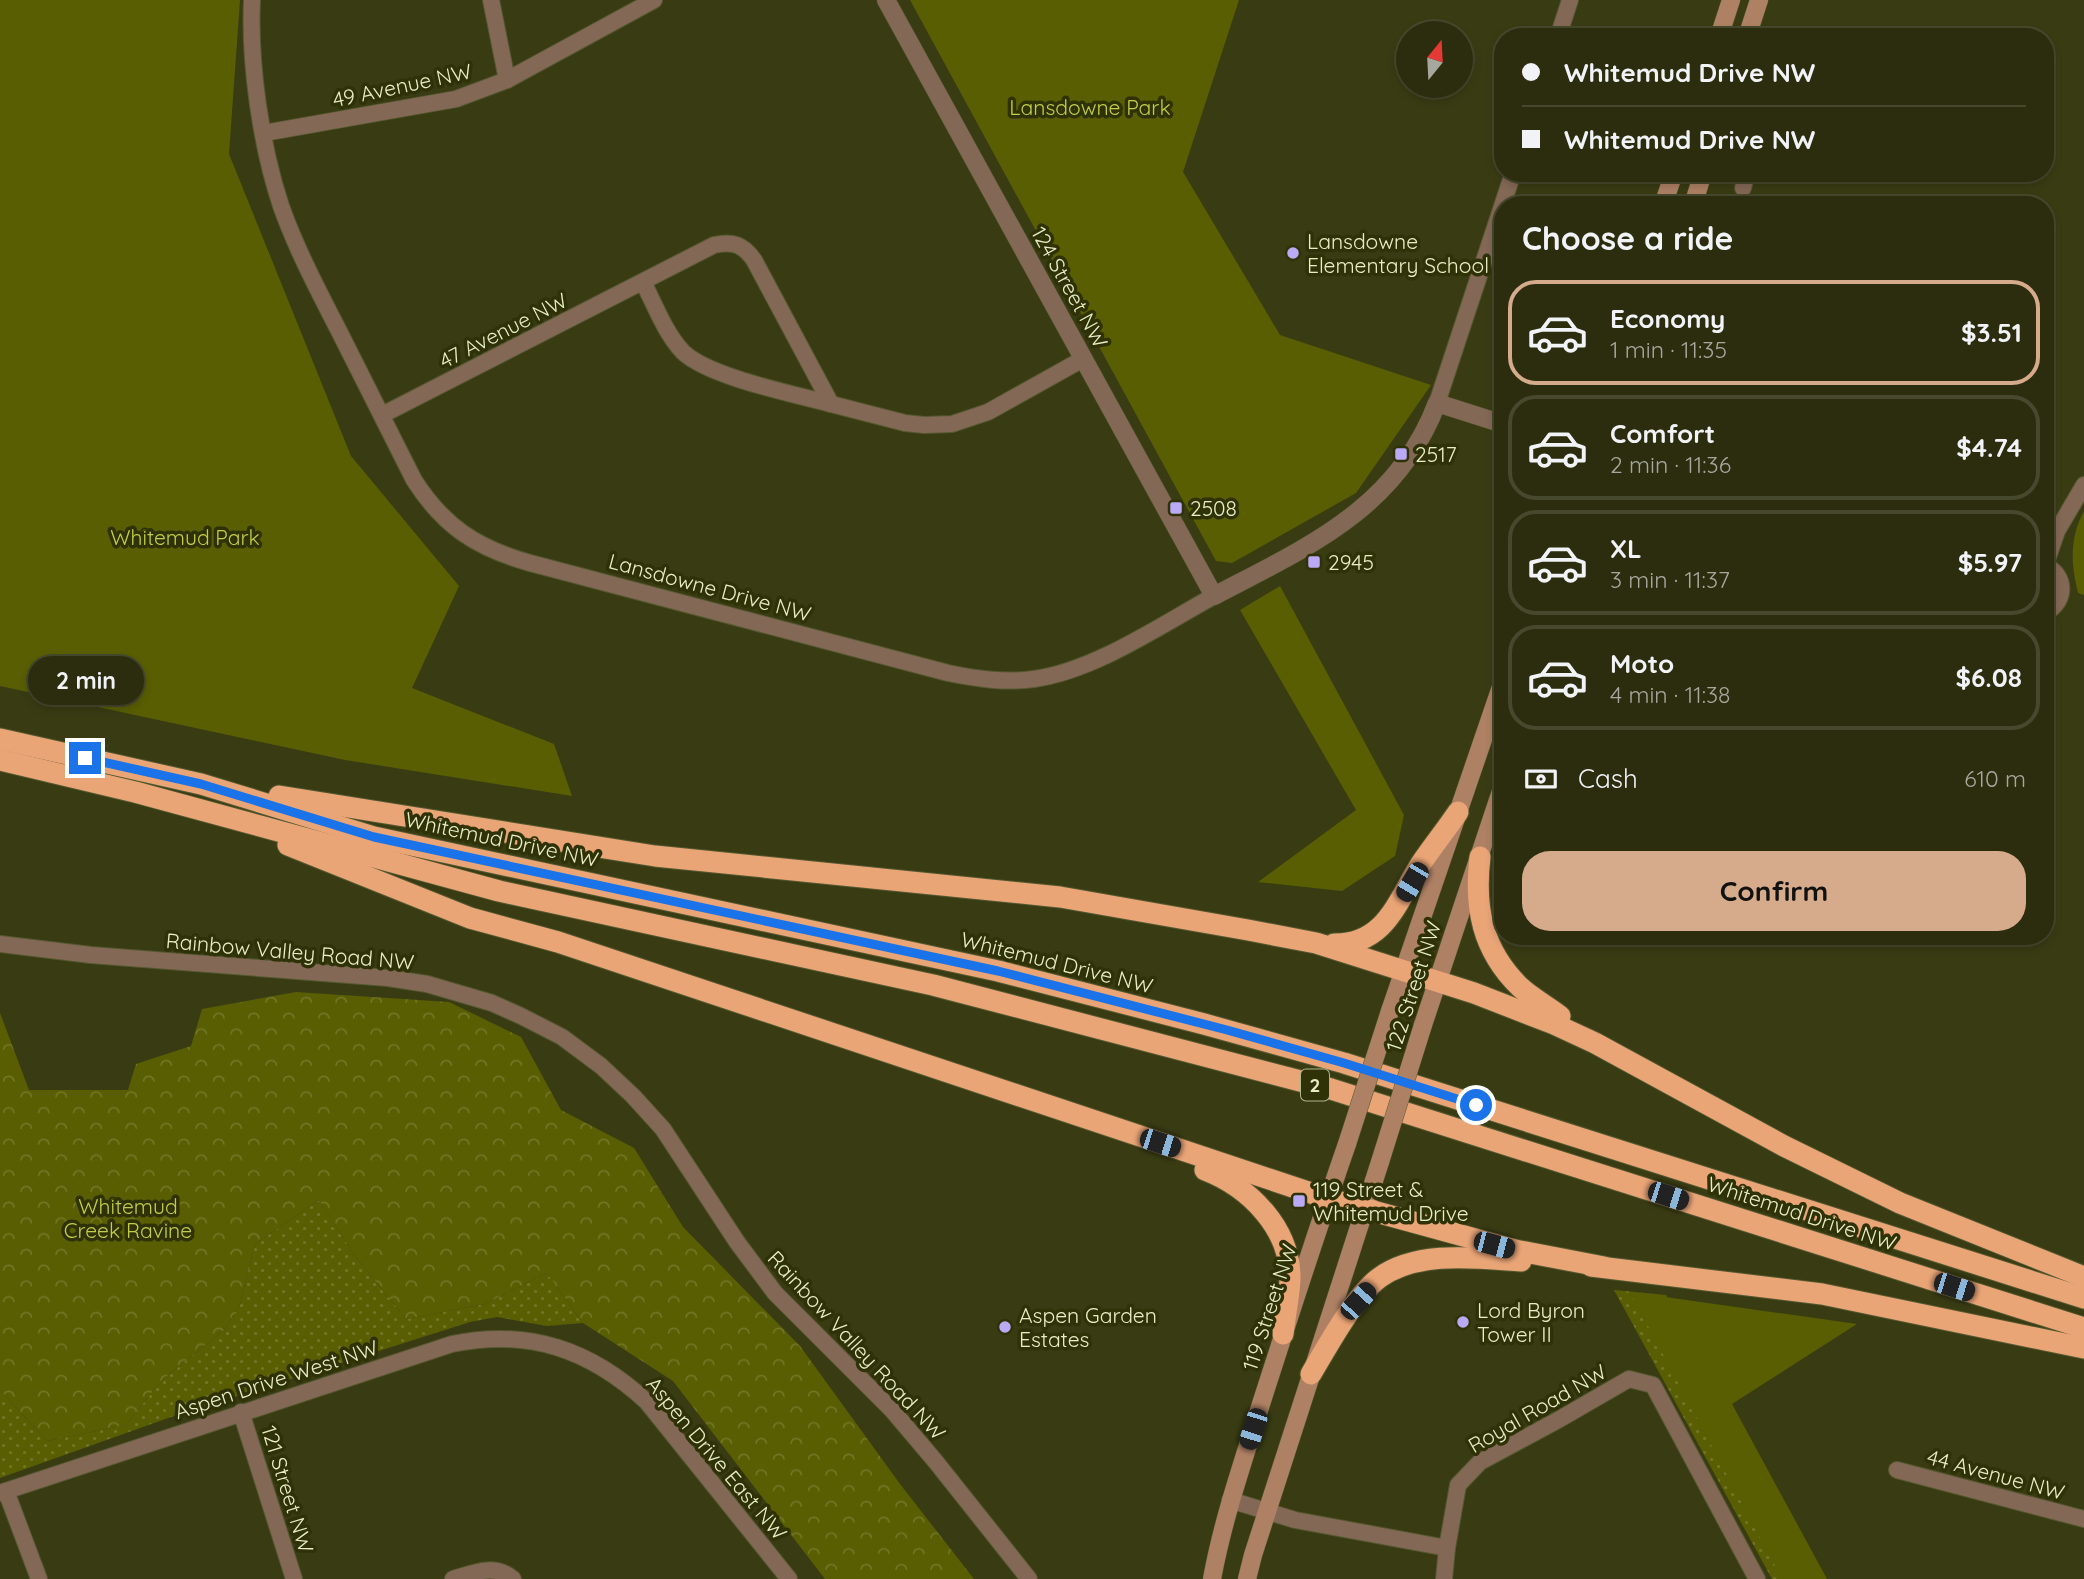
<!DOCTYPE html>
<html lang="en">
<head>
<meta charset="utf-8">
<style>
	body { margin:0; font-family:Quicksand,sans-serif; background:#333517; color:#f1f3f6; height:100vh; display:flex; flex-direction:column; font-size:26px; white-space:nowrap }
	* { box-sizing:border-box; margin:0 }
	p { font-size:23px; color:#a6a89e }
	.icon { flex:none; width:38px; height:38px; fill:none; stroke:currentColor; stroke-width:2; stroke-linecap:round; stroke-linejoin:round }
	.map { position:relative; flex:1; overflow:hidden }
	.drawer { position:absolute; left:1494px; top:196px; width:560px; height:749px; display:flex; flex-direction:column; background:#2b2d0e; border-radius:28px; box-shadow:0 4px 10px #0003,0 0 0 2px #47492e }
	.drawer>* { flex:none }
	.hud { position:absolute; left:1494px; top:28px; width:560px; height:154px; border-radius:28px; box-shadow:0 4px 10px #0003,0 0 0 2px #47492e; display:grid; align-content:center; height:154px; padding:0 28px; background:#2b2d0e }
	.needle { width:46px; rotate:18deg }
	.tools { position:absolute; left:1396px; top:21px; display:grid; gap:14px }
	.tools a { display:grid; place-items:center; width:77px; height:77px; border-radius:50%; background:#2b2d0e; box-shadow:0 4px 10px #0003,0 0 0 2px #47492e; font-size:35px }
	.end { position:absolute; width:32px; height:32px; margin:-16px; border:9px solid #1a73e8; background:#fff; box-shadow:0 0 0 4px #fff }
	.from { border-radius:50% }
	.bubble { position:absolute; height:49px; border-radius:24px; background:#2b2d0e; box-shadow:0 4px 10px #0003,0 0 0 2px #47492e; font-size:23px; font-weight:700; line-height:49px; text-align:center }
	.car { position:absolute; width:21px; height:42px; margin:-21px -10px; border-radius:9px; box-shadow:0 0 5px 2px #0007; background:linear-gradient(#222 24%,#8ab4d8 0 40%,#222 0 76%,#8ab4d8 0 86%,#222 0) }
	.hud b { display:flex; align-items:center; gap:24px; height:66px; font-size:26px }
	.hud b+b { border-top:2px solid #47492e }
	.hud i { width:18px; height:18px; background:#f1f3f6 }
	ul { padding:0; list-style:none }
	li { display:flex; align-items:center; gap:21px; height:105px; margin:0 14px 10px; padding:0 14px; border:4px solid #47492e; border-radius:28px }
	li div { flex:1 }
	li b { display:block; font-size:26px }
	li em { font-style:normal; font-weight:700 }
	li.selected { border-color:#d6ab8b }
	li>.icon { width:63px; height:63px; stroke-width:1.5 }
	h2 { padding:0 28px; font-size:32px; line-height:84px }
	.pay { display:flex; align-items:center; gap:18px; height:77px; padding:0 28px; font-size:26px }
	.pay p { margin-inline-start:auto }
	.button { display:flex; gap:14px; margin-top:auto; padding:14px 28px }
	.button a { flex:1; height:80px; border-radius:28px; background:#d6ab8b; color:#111; font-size:28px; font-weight:700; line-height:80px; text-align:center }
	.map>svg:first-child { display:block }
	.grass { fill:url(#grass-dots) }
	.forest { fill:url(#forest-crowns) }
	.park { fill:#595e02 }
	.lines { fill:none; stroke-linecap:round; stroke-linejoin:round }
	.minor-casing { stroke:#555830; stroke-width:18 }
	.tertiary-casing { stroke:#555830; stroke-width:19 }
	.secondary-casing { stroke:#555830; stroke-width:19 }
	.motorway-casing { stroke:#555830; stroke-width:23 }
	.minor { stroke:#846856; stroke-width:16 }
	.tertiary { stroke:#846856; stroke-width:18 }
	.secondary { stroke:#ae8164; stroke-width:18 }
	.motorway { stroke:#eaa577; stroke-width:21 }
	.secondary-bridge-casing { stroke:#555830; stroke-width:19; stroke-linecap:butt }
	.secondary-bridge { stroke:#ae8164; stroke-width:18 }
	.route { stroke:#1a73e8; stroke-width:9 }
	.poi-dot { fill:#baaaf6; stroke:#2f3207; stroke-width:2.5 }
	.labels { text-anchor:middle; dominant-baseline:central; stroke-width:7; stroke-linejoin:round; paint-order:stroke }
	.shield { fill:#2f3207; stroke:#b0b58d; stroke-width:2 }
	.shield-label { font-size:19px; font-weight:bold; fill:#e8edc6 }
	.street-label { font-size:21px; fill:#e8edc6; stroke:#2f3207 }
	.park-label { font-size:21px; fill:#c3cd48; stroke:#2f3207 }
	.poi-label { font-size:21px; fill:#e8edc6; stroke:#2f3207; text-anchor:start }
</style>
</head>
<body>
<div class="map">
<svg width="2084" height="1579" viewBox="0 0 2084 1579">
	<defs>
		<pattern id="grass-dots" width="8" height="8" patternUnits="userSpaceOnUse" patternTransform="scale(1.75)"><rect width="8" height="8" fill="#595e02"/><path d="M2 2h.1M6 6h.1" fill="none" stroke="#717525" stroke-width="1.8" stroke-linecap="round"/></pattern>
		<pattern id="forest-crowns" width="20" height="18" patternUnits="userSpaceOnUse" patternTransform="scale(1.75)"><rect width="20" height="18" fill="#595e02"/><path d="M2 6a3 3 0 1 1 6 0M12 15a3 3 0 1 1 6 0" fill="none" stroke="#717525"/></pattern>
	</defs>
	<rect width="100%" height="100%" fill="#393c13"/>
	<g class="grass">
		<polygon points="319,1200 355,1256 406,1319 485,1304 547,1273 583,1323 547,1326 497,1317 470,1322 171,1417 0,1478 0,1390 47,1441 126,1425 161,1381 225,1329 240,1304 255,1244"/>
		<polygon points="1614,1290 1666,1295 1822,1579 1772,1579"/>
	</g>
	<polygon class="forest" points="296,992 449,1002 521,1037 561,1110 634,1148 683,1227 800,1346 900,1484 974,1579 825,1579 673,1381 583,1323 547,1273 485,1304 406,1319 355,1256 319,1200 255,1244 240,1304 225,1329 161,1381 126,1425 47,1441 0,1390 0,1013 29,1090 128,1090 136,1064 191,1046 202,1009"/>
	<g class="park">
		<polygon points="0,0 240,0 229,154 351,456 459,586 412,688 554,744 572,796 345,760 0,686"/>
		<polygon points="910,0 1239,0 1183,172 1280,335 1431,385 1356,493 1232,563 1216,561"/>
		<path d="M2084,511V595L2078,593C2071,564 2069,539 2084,511Z"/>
		<polygon points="1280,586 1404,815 1395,856 1342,891 1258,882 1356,810 1240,610"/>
		<polygon points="1630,1292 1857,1324 1732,1404 1827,1579 1782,1579"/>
	</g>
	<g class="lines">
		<g class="minor-casing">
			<g id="minor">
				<path d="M252,0C249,63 261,146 281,206C297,251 320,294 342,337C366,385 390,432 414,480C444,527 477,548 530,563L948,673C977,679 1005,683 1034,679C1094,671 1161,625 1214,596"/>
				<polyline points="491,0 507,80"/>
				<polyline points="1558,37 1570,0"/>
				<polyline points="264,133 456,99 507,80 654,0"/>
				<polyline points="1743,188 1747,173"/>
				<path d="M643,282C655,305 665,333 683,352C709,377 794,394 831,404"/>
				<polyline points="1437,403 1513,173"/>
				<path d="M382,415L714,245C732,241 743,244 754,260L831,404L905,423L924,425L952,424L988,412L1083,359"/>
				<polyline points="2046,563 2057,531 2084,485"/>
				<path d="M2046,566C2067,576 2066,602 2046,612"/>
				<polyline points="0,944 91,955 388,978 427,984 492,1003 521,1016 562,1037 601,1066 633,1096 663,1129 737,1242 775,1293 892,1410 936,1462 1029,1579"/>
				<polyline points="241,1412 294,1579"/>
				<polyline points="1897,1470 2084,1519"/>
				<polyline points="6,1491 39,1579"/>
				<path d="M0,1493L452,1344C529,1328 591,1350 647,1402L789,1579"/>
				<polyline points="1230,1500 1295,1520 1447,1548"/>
				<path d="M453,1579C473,1573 495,1563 513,1579"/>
				<polyline points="1444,1579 1447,1548 1458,1485 1480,1462 1558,1420 1629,1379 1653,1385 1757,1579"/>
			</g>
		</g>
		<g class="tertiary-casing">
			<path id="tertiary" d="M886,0L1214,596C1307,547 1397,509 1437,403L1503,424"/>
		</g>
		<g class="secondary-casing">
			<g id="secondary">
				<polyline points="1719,37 1731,0"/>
				<polyline points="1747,37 1759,0"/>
				<polyline points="1663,205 1674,173"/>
				<polyline points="1693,205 1703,173"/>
				<polyline points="1390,1011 1503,681"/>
				<polyline points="1423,1025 1503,785"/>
				<path d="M1212,1579C1223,1519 1243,1462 1261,1404C1289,1317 1317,1230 1347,1144"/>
				<polyline points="1247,1579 1253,1555 1380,1162"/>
			</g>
		</g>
		<g class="motorway-casing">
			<g id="motorway">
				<polyline points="0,739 201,784 374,837 998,971 1204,1024 1344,1063 2084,1298"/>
				<polyline points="0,760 135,792 499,891 933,985 1331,1089 2084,1328"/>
				<polyline points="279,796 655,856 1060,897 1248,930 1316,943 1474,993 1554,1024 1595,1043 1784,1146 1900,1203 2084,1277"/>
				<polyline points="288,845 470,918 558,942 1329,1199 1515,1250 1604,1267"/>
				<path d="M1480,857C1474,907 1482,950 1520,987C1532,998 1547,1006 1560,1016"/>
				<path d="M1334,944C1385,945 1397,902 1420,865C1432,847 1446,830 1458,812"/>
				<path d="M1205,1170C1249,1187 1291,1228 1290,1280C1289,1298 1285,1316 1283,1334"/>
				<polyline points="1591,1266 1822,1294 2084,1348"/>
				<path d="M1311,1374C1327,1347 1354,1297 1379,1278C1417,1250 1477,1258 1521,1261"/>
			</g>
		</g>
		<use href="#minor" class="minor"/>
		<use href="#tertiary" class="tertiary"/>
		<use href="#secondary" class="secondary"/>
		<use href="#motorway" class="motorway"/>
		<g class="secondary-bridge-casing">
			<g id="secondary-bridge">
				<polyline points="1347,1144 1390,1011"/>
				<polyline points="1380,1162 1423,1025"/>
			</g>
		</g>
		<use href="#secondary-bridge" class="secondary-bridge"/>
	</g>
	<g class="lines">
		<polyline class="route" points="85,758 201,784 374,837 998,971 1227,1030 1344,1063 1476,1105"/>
	</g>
	<g class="poi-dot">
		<circle cx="1293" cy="253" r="7"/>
		<rect x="1394" y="447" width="14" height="14" rx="3.5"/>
		<rect x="1169" y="501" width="14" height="14" rx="3.5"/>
		<rect x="1307" y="555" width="14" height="14" rx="3.5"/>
		<rect x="1292" y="1194" width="14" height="14" rx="3.5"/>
		<circle cx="1463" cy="1322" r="7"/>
		<circle cx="1005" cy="1327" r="7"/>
	</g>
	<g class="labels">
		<rect class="shield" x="1301" y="1069.5" width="28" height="31" rx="5"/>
		<g class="shield-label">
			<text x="1315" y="1085">2</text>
		</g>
		<g class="street-label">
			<text transform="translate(402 85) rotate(-12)">49 Avenue NW</text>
			<text transform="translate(1070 287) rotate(61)">124 Street NW</text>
			<text transform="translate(503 330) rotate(-27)">47 Avenue NW</text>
			<text transform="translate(710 587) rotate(15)">Lansdowne Drive NW</text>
			<text transform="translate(502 839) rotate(12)">Whitemud Drive NW</text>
			<text transform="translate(290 951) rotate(5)">Rainbow Valley Road NW</text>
			<text transform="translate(1057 962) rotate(14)">Whitemud Drive NW</text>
			<text transform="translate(1413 986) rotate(-72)">122 Street NW</text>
			<text transform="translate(1802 1213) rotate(18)">Whitemud Drive NW</text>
			<text transform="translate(1269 1307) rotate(-72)">119 Street NW</text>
			<text transform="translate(857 1345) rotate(47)">Rainbow Valley Road NW</text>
			<text transform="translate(276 1379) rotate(-18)">Aspen Drive West NW</text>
			<text transform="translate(1537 1408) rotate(-30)">Royal Road NW</text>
			<text transform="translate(717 1458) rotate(50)">Aspen Drive East NW</text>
			<text transform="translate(1996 1474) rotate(15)">44 Avenue NW</text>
			<text transform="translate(288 1489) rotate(73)">121 Street NW</text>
		</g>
		<g class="park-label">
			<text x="1090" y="107">Lansdowne Park</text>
			<text x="185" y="537">Whitemud Park</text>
			<text x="128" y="1206">Whitemud<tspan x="128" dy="24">Creek Ravine</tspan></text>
		</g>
		<g class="poi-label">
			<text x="1307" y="241">Lansdowne<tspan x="1307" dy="24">Elementary School</tspan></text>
			<text x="1415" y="454">2517</text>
			<text x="1190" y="508">2508</text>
			<text x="1328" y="562">2945</text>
			<text x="1313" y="1189">119 Street &amp;<tspan x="1313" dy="24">Whitemud Drive</tspan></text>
			<text x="1477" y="1310">Lord Byron<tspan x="1477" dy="24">Tower II</tspan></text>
			<text x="1019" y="1315">Aspen Garden<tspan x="1019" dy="24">Estates</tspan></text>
		</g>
	</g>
</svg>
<div class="tools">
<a><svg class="needle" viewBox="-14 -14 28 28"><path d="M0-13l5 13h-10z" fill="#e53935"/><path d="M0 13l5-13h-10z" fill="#a6a89e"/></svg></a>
</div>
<i class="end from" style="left:1476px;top:1105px"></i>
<i class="end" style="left:85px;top:758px"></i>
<div class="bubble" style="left:28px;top:656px;width:116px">2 min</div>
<i class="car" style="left:1412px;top:882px;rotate:211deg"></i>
<i class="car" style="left:1160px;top:1143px;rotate:108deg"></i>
<i class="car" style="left:1668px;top:1196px;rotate:108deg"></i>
<i class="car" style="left:1494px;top:1245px;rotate:105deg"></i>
<i class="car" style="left:1954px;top:1287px;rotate:108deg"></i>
<i class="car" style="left:1358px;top:1301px;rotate:42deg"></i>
<i class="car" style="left:1253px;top:1429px;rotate:198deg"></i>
<div class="hud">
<b><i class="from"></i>Whitemud Drive NW</b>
<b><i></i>Whitemud Drive NW</b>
</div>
<section class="drawer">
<h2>Choose a ride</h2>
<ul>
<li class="selected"><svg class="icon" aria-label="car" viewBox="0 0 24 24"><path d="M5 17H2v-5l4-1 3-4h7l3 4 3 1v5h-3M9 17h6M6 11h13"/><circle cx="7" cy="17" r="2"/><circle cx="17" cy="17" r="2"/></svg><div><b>Economy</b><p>1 min · 11:35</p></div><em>$3.51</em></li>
<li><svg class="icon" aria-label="car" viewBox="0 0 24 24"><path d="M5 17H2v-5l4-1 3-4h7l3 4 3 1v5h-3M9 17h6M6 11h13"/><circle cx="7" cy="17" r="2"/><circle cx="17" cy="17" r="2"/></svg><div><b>Comfort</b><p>2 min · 11:36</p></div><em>$4.74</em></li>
<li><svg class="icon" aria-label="car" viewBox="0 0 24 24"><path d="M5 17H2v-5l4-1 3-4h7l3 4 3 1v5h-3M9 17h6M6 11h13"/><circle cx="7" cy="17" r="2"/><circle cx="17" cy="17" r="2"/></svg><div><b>XL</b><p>3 min · 11:37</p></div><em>$5.97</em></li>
<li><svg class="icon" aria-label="car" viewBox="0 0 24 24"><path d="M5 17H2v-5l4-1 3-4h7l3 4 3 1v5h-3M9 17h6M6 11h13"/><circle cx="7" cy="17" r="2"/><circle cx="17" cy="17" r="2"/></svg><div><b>Moto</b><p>4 min · 11:38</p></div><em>$6.08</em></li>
</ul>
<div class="pay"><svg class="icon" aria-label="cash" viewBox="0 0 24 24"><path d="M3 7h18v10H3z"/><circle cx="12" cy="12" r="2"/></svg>Cash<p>610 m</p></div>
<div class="button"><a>Confirm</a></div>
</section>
</div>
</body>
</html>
